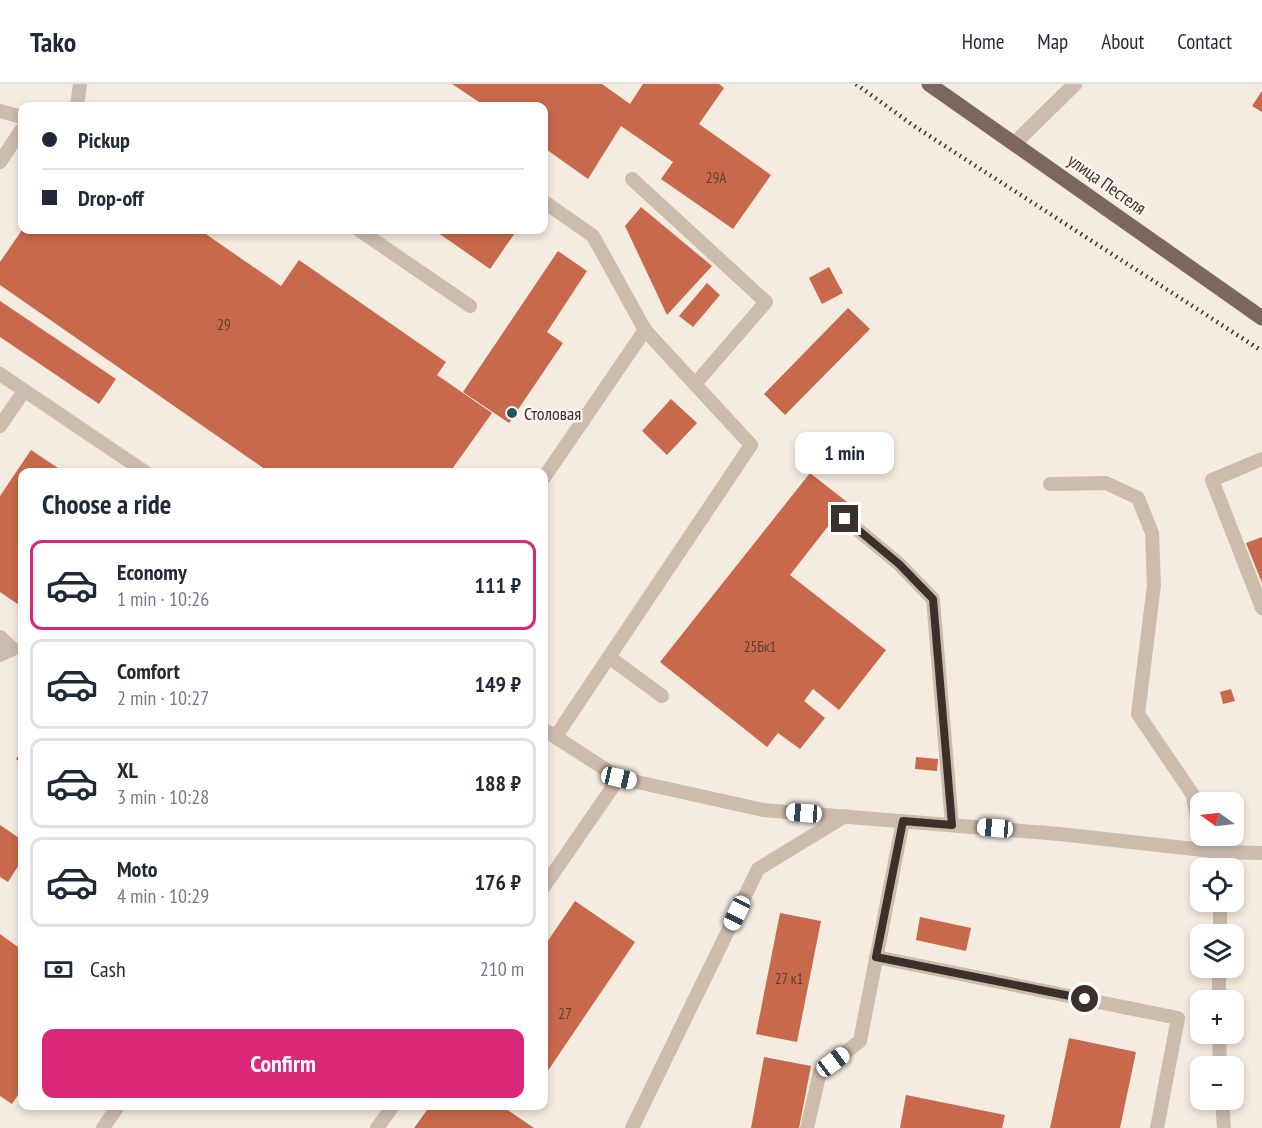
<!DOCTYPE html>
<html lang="en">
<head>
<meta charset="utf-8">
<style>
	body { margin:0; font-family:"PT Sans Narrow",sans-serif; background:#f6f6f7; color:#1f2937; height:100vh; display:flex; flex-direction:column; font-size:22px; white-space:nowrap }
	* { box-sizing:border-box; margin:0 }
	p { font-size:20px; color:#747a83 }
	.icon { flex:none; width:33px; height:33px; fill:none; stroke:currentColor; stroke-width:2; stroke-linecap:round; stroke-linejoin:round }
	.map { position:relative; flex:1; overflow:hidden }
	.sheet { position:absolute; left:18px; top:384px; width:530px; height:642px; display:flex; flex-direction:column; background:#fff; border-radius:12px; box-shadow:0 3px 9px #0003 }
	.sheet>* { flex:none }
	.top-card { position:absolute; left:18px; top:18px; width:530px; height:132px; border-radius:12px; box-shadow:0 3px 9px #0003; display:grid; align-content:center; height:132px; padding:0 24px; background:#fff }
	.needle { width:39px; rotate:284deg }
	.buttons { position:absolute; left:1190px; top:708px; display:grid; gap:12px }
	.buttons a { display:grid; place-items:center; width:54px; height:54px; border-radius:12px; background:#fff; box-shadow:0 3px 9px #0003; font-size:30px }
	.end { position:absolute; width:27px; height:27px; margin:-14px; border:8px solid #3b302b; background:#fff; box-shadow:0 0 0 3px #fff }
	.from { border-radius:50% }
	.bubble { position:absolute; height:42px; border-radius:12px; background:#fff; box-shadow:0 3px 9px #0003; font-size:20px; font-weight:700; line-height:42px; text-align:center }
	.car { position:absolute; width:18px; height:36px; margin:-18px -9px; border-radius:8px; box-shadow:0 0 4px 2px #0007; background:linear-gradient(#fff 24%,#345 0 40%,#fff 0 76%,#345 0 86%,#fff 0) }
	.top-card b { display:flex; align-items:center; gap:21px; height:57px; font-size:22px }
	.top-card b+b { border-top:2px solid #e0e1e3 }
	.top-card i { width:15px; height:15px; background:#1f2937 }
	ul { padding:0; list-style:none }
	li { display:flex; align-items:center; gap:18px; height:90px; margin:0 12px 9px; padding:0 12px; border:3px solid #e0e1e3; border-radius:12px }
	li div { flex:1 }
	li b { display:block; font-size:22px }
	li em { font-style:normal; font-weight:700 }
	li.active { border-color:#db2777 }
	li>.icon { width:54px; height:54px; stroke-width:1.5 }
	h2 { padding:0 24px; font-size:27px; line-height:72px }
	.pay { display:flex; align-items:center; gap:15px; height:66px; padding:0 24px; font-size:22px }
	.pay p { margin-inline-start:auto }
	.button { display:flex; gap:12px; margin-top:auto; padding:12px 24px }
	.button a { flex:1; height:69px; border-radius:12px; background:#db2777; color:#fff; font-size:24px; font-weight:700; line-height:69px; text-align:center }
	header { display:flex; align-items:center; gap:36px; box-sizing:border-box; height:84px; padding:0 30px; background:#fff; border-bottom:2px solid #e0e1e3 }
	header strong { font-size:28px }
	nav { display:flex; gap:33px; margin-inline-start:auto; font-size:21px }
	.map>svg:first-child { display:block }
	.building { fill:#c8694b }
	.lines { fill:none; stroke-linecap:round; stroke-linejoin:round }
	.lane { stroke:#cdbbac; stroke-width:14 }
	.street { stroke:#cdbbac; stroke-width:15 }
	.primary { stroke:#7d675c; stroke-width:15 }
	.rail { stroke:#3b302b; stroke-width:4.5; stroke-dasharray:1.5 4.5; stroke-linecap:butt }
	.route { stroke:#3b302b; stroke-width:8 }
	.poi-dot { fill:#1f5a5e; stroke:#fbf5ee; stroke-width:2 }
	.labels { text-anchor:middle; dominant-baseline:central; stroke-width:5; stroke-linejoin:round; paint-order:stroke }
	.number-label { font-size:15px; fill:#5e3e33 }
	.street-label { font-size:18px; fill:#3b302b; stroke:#fbf5ee }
	.poi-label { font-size:18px; fill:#3b302b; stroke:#fbf5ee; text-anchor:start }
</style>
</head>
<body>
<header>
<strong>Tako</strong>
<nav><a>Home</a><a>Map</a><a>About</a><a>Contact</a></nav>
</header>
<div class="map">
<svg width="1262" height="1044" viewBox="0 0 1262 1044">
	<rect width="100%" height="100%" fill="#f4ebe1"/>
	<g class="building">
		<polygon points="452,0 602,0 630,20 643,0 719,0 724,4 699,40 771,91 733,145 661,95 673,78 621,42 588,95 543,63 543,22 485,22"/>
		<polygon points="1262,7 1262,28 1252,22"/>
		<polygon points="641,123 712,182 667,231 625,142"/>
		<polygon points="22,146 200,146 281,202 299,176 446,278 437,291 492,329 450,388 269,388 0,201 0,178"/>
		<polygon points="434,146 517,146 490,185"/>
		<polygon points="558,167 587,187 547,248 563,259 509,339 463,308"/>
		<polygon points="829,183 843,209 822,220 809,194"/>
		<polygon points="707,199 720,211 693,243 679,232"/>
		<polygon points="0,217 116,295 99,320 0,253"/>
		<polygon points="848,224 870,245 785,331 764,310"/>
		<polygon points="671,315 697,339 667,371 642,347"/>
		<polygon points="31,366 64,388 22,388 22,523 0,508 0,412"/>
		<polygon points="810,389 847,418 790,491 886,566 839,626 813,605 804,617 825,634 800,665 778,649 767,663 660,578"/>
		<polygon points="1262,453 1262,499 1246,459"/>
		<polygon points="1231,605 1235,617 1223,620 1220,608"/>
		<polygon points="22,667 22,680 16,675"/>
		<polygon points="916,673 938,675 937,687 915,685"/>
		<polygon points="0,741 22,756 22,776 8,798 0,793"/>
		<polygon points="575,817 635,858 543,994 543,864"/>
		<polygon points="780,829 821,837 797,958 756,950"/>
		<polygon points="920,833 971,844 966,867 916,856"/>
		<polygon points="0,850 22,866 22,1005 12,1020 0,1012"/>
		<polygon points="1069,954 1136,968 1120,1044 1050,1044"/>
		<polygon points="764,973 811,982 799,1044 751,1044"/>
		<polygon points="906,1011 1005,1031 1002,1044 900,1044"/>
		<polygon points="430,1022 502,1022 534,1044 414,1044"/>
	</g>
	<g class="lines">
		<g class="lane">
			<polyline points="77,22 80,0"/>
			<polyline points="0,27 22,33"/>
			<polyline points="0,78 22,45"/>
			<polyline points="632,95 766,218 695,300"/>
			<polyline points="543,117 593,152 645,246 751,361 556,652"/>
			<polyline points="359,146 470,222"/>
			<polyline points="0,290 145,388"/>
			<polyline points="0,342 24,307"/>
			<polyline points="1262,375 1212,396 1262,524"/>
			<polyline points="543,395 645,246"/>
			<polyline points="1050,400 1106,399 1138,414 1152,449 1154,501 1138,630 1193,711 1202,766"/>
			<polyline points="845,435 899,480 933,515 952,741"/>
			<polyline points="0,553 13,565 0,571"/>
			<polyline points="609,573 662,612"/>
			<polyline points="543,645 619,694 763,726 1060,750 1221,768 1262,769"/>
			<polyline points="1221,784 1221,768"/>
			<polyline points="543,804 619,694"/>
			<polyline points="1220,850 1220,818"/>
			<polyline points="876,873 1178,934 1157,1044"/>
			<polyline points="1219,916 1219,884"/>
			<polyline points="1219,950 1220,982"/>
			<polyline points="1222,1016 1224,1044"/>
			<polyline points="103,1044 118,1022"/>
			<polyline points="377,1044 393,1022"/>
			<polyline points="632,1044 758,785 845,732"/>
			<polyline points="807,1044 820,988 860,957 903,737"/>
		</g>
		<polyline class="street" points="1015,59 1075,0"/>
		<polyline class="primary" points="929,0 1262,234"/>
		<polyline class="rail" points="856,0 914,42 1262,267"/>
	</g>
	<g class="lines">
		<polyline class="route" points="845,435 899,480 933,515 952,741 903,737 876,873 1085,915"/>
	</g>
	<circle class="poi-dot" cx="512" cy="329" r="6"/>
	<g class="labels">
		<g class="number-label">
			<text x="716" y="93">29А</text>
			<text x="224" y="240">29</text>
			<text x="760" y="562">25Бк1</text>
			<text x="789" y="894">27 к1</text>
			<text x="565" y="929">27</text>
		</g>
		<g class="street-label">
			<text transform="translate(1107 100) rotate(35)">улица Пестеля</text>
		</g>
		<g class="poi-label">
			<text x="524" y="329">Столовая</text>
		</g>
	</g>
</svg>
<div class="buttons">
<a><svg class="needle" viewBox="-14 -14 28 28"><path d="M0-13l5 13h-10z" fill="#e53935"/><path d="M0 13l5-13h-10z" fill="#747a83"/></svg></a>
<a><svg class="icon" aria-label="locate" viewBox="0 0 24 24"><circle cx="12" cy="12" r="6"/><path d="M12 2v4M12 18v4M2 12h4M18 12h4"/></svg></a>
<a><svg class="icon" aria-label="layers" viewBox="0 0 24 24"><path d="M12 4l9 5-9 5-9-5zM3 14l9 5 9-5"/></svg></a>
<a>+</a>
<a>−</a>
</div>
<i class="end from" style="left:1085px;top:915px"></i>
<i class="end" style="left:845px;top:435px"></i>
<div class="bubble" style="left:795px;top:348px;width:99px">1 min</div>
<i class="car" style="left:619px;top:694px;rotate:103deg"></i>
<i class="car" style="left:804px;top:729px;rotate:274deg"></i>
<i class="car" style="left:995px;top:744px;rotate:275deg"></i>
<i class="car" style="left:737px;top:829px;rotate:206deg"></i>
<i class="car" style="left:833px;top:978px;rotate:53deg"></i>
<div class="top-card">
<b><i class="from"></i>Pickup</b>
<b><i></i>Drop-off</b>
</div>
<section class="sheet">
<h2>Choose a ride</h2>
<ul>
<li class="active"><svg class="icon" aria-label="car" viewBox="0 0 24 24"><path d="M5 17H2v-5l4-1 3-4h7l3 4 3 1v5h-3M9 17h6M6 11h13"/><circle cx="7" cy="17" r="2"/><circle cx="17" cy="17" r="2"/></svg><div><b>Economy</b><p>1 min · 10:26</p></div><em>111 ₽</em></li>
<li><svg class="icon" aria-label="car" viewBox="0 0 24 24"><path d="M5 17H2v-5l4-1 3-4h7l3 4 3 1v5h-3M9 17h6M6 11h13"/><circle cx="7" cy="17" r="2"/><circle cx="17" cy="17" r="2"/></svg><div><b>Comfort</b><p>2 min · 10:27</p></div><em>149 ₽</em></li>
<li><svg class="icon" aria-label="car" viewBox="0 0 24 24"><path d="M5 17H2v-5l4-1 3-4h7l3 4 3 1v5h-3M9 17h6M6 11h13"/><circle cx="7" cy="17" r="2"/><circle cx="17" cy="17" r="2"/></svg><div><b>XL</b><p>3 min · 10:28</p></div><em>188 ₽</em></li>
<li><svg class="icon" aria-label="car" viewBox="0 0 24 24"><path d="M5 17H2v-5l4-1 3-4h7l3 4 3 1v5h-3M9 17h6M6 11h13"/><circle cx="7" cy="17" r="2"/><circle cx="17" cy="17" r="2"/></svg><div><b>Moto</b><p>4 min · 10:29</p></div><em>176 ₽</em></li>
</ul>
<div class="pay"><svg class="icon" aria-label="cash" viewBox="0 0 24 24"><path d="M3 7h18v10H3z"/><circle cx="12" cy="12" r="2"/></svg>Cash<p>210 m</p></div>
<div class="button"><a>Confirm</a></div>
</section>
</div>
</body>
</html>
